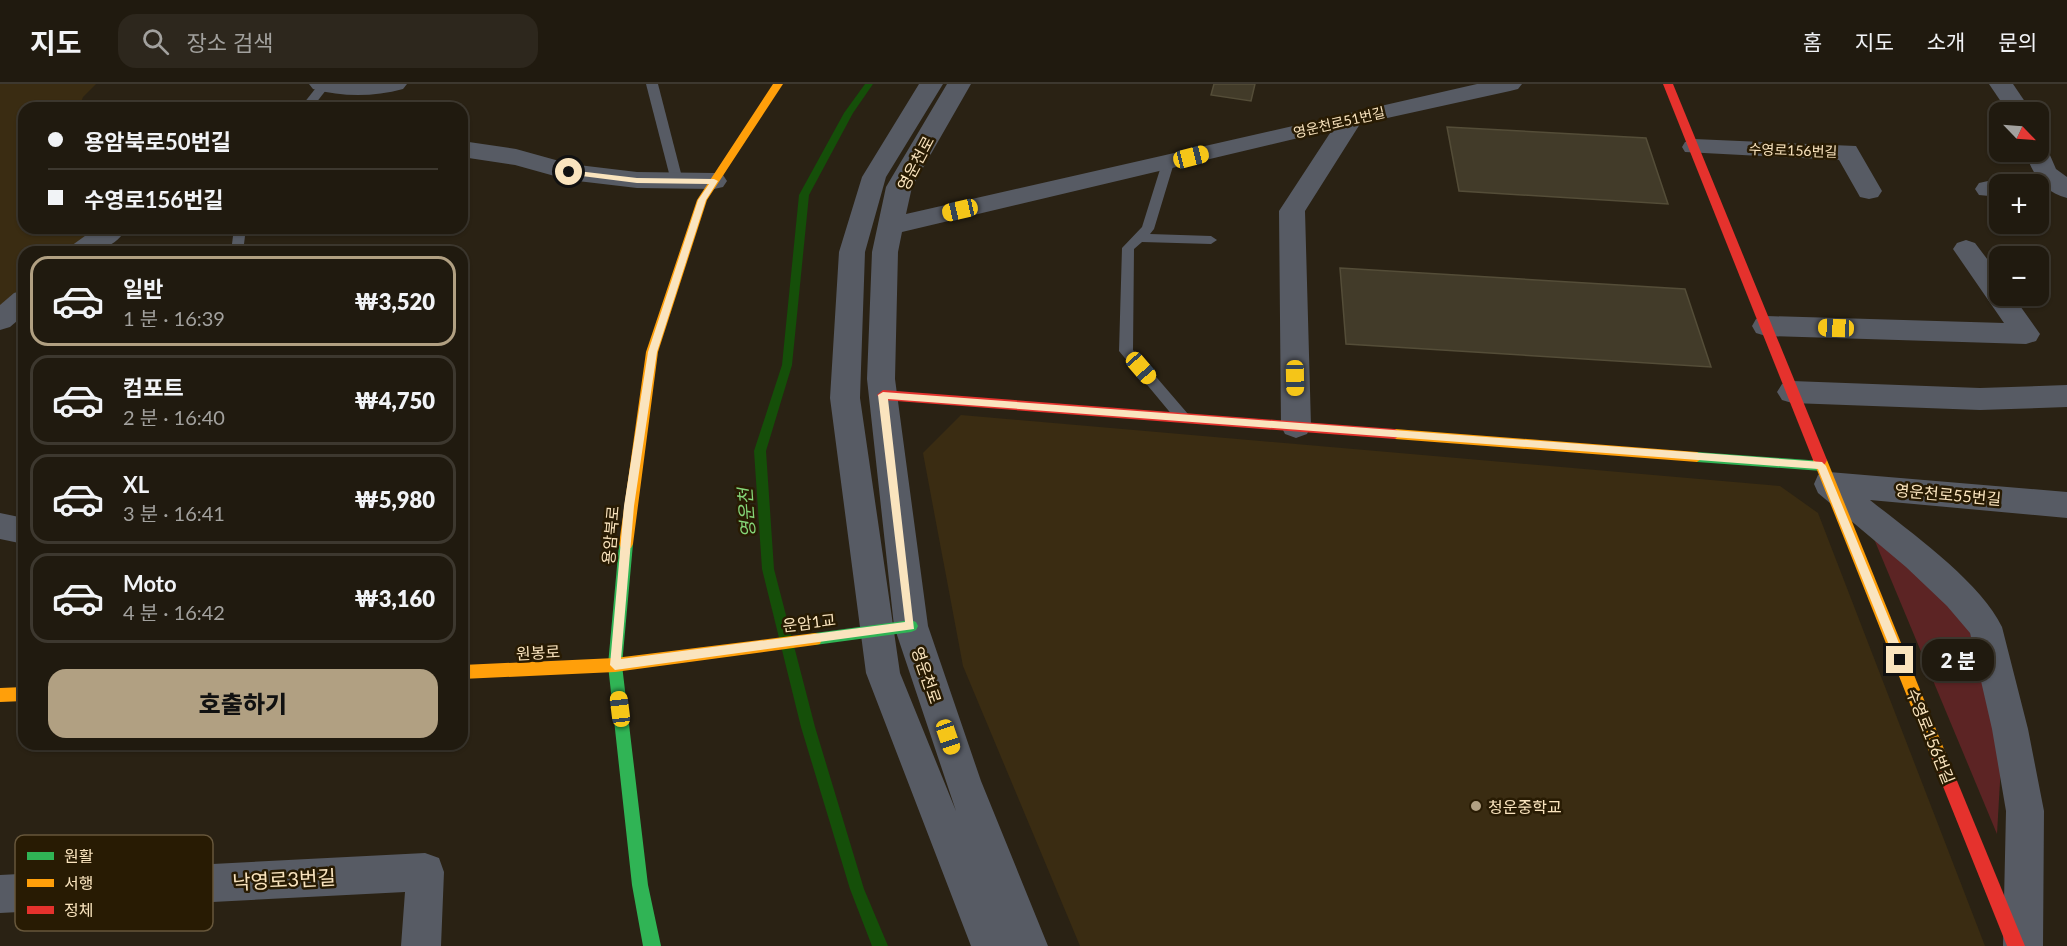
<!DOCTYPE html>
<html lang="ko">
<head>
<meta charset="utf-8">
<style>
	body { margin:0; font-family:Lato,"Noto Sans KR",sans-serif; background:#2d271d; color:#f1f3f6; height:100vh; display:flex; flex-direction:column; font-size:22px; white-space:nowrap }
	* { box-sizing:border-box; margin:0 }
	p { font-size:20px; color:#a2a19e }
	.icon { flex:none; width:33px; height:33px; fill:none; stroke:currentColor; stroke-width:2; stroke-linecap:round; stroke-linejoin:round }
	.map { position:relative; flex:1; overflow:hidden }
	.panel { position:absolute; left:18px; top:162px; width:450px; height:504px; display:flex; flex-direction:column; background:#201a0f; border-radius:18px; box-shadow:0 2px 4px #0004,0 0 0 2px #3d382f }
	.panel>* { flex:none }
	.banner { position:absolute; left:18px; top:18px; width:450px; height:132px; border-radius:18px; box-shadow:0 2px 4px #0004,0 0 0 2px #3d382f; display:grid; align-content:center; height:132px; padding:0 30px; background:#201a0f }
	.needle { width:39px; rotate:115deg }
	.tools { position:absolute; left:1989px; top:18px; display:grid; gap:12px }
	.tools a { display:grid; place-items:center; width:60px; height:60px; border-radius:12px; background:#201a0f; box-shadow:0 2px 4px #0004,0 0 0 2px #3d382f; font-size:30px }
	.end { position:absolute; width:27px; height:27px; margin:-14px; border:8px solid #fae4be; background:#111; box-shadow:0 0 0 3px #111 }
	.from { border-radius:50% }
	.bubble { position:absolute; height:42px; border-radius:18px; background:#201a0f; box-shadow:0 2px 4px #0004,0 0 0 2px #3d382f; font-size:20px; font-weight:800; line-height:42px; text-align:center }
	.car { position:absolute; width:18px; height:36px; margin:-18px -9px; border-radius:8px; box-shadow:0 0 4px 2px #0007; background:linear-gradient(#f5c518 24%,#345 0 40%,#f5c518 0 76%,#345 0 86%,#f5c518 0) }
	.banner b { display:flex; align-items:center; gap:21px; height:57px; font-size:22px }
	.banner b+b { border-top:2px solid #3d382f }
	.banner i { width:15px; height:15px; background:#f1f3f6 }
	ul { padding:10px 0 0; list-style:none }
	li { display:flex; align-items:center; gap:18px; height:90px; margin:0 12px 9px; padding:0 18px; border:3px solid #3d382f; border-radius:18px }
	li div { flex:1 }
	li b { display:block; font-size:22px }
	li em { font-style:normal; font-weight:800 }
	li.selected { border-color:#b1a082 }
	li>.icon { width:54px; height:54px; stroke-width:1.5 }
	.primary-button { display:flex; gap:12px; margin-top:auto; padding:12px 30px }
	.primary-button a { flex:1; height:69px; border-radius:18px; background:#b1a082; color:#111; font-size:24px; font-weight:800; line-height:69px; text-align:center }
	header { display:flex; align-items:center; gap:36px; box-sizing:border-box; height:84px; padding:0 30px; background:#201a0f; border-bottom:2px solid #3d382f }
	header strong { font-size:28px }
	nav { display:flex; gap:33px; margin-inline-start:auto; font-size:21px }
	.search { width:420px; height:54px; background:#2d271d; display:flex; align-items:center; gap:15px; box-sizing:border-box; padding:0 21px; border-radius:18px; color:#a2a19e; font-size:22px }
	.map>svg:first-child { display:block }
	.built { fill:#3a2c12 }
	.green { fill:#5c2424 }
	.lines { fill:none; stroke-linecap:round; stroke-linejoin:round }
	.stream { fill:#154f09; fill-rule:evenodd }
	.building { fill:#423b29; stroke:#544d38; stroke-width:1.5 }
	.lane { fill:#575b64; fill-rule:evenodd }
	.street { fill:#575b64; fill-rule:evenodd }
	.fast { fill:#30b455; fill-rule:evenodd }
	.slow { fill:#ff9f0a; fill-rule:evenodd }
	.jam { fill:#e5322d; fill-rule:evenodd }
	.route { fill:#fae4be }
	.poi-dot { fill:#b1a082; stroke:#281b03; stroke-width:2 }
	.labels { text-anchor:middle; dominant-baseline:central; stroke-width:5; stroke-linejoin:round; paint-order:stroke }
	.far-street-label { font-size:14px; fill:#fae4be; stroke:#281b03 }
	.street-label { font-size:16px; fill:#fae4be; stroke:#281b03 }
	.poi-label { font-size:16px; fill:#fae4be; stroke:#281b03; text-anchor:start }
	.water-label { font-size:18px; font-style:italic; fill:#85d779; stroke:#281b03 }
	.near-street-label { font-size:20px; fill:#fae4be; stroke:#281b03 }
	.key { fill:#281b03; stroke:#67573b; stroke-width:1.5 }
	.key-label { font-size:16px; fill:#fae4be }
</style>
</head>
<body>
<header>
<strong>지도</strong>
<div class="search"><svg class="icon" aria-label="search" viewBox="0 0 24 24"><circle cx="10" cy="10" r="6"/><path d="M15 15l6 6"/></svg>장소 검색</div>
<nav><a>홈</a><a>지도</a><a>소개</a><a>문의</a></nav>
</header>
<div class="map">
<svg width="2067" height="862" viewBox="0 0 2067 862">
	<rect width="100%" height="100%" fill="#2a2214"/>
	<g class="built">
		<polygon points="0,0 96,0 83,13 79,24 24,24 24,144 102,144 71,168 24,168 24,204 0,228"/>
		<polygon points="961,331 1780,402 1818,429 1985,862 1080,862 963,582 923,369"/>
	</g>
	<polygon class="green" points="1872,450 1912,477 1969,546 1989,610 2001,680 1997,750"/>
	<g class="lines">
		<polygon class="stream" points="865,0 873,0 853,29 809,111 792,281 766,367 774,485 815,643 864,805 888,862 872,862 850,805 801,643 762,485 754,367 782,281 799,111 844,29"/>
	</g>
	<g class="building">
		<polygon points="1214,0 1255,0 1251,17 1211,11"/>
		<polygon points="1447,43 1646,54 1668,120 1459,107"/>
		<polygon points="1340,184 1685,205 1711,283 1346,260"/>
	</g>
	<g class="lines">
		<g class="lane">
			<polygon points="319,0 330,1 312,24 300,24"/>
			<polygon points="646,0 658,0 683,97 681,100 673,100 671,97"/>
			<polygon points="1168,75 1174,79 1154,145 1150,150 1211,152 1217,156 1211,160 1142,158 1134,165 1133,266 1188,330 1190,334 1188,338 1178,338 1119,267 1122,164 1142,143 1162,79"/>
			<polygon points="234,144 246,144 243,168 231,168"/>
		</g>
		<g class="street">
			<path d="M309,0H407L403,5C373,13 343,13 313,5Z"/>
			<polygon points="919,0 943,0 886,93 865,168 860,314 900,589 956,727 894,542 867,295 872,168 886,103 947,0 971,0 912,103 906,130 1477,0 1522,0 1518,5 1510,7 1360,40 1305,127 1311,342 1307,350 1296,354 1285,350 1281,342 1279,127 1332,46 902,148 898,168 895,295 928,542 981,697 1048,862 971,862 866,589 830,314 839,168 862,93"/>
			<polygon points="1989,0 2013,0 2032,28 2008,28"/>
			<polygon points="1694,55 1856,62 1882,107 1878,113 1869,115 1860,113 1839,76 1685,68 1682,63 1685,58"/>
			<polygon points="462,57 516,65 570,80 637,88 714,89 723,91 727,97 723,103 714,105 637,104 569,96 515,81 462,73"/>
			<path d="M2038,61L2046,62L2056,85L2067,93V114C2043,108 2033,90 2025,68H2038Z"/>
			<polygon points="1988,97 2010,100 2000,100 2000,113 1979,111 1975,105 1979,99"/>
			<path d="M96,144H127C112,168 91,168 67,168L71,162Z"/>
			<polygon points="1966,156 1975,159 2000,192 2000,212 2013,212 2040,250 2036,257 2026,260 1766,252 1756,249 1752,242 1756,235 1766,232 2004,239 1953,165 1957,159"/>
			<polygon points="24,206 24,231 10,243 0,246 0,221 14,209"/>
			<polygon points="1792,297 1980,304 2067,301 2067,323 1980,326 1792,319 1782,316 1777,308 1782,300"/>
			<path d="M1829,388L2067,408V434L1870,416C1910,448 1980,497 2002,543L2028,645L2044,727L2043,862H2003L2006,727L1992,645L1970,549L1947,522L1906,483L1818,409L1814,400L1818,391Z"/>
			<polygon points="0,429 24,434 24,460 0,455"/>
			<polygon points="425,769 439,774 444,788 441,862 401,862 405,808 0,829 0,791"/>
		</g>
		<g class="fast">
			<polygon points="1697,368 1822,377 1829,382 1822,387 1697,378 1690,373"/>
			<polygon points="626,454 631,456 633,460 622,581 648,801 661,862 643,862 632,801 608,581 619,460 621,456"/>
			<polygon points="911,536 916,538 918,542 916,546 911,548 815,561 810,560 808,555 810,550 815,549"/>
		</g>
		<g class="slow">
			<polygon points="773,0 783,0 707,116 658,268 633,460 631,464 621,464 619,460 646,268 697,116"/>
			<polygon points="1395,345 1697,368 1704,373 1697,378 1395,355 1389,350"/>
			<polygon points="1820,371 1827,376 1948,675 1945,680 1940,682 1935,680 1932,675 1813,376"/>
			<polygon points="815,549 820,550 822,555 820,560 815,561 615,588 462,595 462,581 615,574"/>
			<polygon points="24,603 24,617 0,618 0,604"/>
		</g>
		<g class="jam">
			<polygon points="1663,0 1673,0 1827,376 1825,380 1820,381 1813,376"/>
			<polygon points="883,306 1395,345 1401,350 1395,355 883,316 877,311"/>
			<polygon points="1940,668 1945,670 1948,675 2025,862 2007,862 1932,675 1935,670"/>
		</g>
	</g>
	<polygon class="route" points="569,86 637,94 714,95 718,97 706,116 657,268 634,422 621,575 905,538 878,311 883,308 1822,378 1826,382 1906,576 1900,581 1895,576 1818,385 888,315 914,545 615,586 610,581 624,422 648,268 698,116 709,100 637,99 566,90"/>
	<circle class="poi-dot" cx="1476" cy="722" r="6"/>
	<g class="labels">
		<g class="far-street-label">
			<text transform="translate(1339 38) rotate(-13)">영운천로51번길</text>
			<text transform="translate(1793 66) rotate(2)">수영로156번길</text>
		</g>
		<g class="street-label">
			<text transform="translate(915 79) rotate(-62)">영운천로</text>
			<text transform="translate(1948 410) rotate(5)">영운천로55번길</text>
			<text transform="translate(610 451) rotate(-85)">용암북로</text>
			<text transform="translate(809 538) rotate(-7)">운암1교</text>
			<text transform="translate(538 568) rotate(-3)">원봉로</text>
			<text transform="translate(927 591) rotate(71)">영운천로</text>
			<text transform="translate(1931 652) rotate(68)">수영로156번길</text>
		</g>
		<g class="poi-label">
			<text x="1488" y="722">청운중학교</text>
		</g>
		<g class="water-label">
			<text transform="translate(746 429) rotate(-94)">영운천</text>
		</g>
		<g class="near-street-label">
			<text transform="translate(284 795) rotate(-3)">낙영로3번길</text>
		</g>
	</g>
	<rect x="15" y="751" width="198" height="96" rx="9" class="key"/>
	<rect x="27" y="768" width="27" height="8" fill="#30b455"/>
	<rect x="27" y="795" width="27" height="8" fill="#ff9f0a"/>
	<rect x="27" y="822" width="27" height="8" fill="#e5322d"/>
	<g class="key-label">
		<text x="64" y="778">원활</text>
		<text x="64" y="805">서행</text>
		<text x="64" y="832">정체</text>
	</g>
</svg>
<div class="tools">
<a><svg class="needle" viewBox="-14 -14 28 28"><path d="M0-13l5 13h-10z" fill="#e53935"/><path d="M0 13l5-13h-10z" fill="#a2a19e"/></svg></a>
<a>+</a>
<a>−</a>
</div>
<i class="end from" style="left:569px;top:88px"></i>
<i class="end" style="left:1900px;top:576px"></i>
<div class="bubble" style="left:1922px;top:555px;width:72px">2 분</div>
<i class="car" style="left:1191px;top:73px;rotate:76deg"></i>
<i class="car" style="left:960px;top:126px;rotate:257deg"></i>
<i class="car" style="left:1836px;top:244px;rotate:272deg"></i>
<i class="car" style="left:1141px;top:284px;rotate:139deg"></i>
<i class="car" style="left:1295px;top:294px;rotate:179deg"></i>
<i class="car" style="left:620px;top:625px;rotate:353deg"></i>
<i class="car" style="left:948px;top:653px;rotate:161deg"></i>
<div class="banner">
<b><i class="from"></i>용암북로50번길</b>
<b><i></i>수영로156번길</b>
</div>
<section class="panel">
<ul>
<li class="selected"><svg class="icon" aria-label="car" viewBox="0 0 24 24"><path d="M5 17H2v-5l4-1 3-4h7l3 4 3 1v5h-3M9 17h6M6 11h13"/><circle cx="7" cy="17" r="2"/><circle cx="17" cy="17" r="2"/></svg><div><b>일반</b><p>1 분 · 16:39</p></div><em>₩3,520</em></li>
<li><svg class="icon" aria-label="car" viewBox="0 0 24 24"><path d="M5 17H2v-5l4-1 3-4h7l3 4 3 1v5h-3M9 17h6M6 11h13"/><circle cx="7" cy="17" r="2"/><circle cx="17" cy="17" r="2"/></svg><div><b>컴포트</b><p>2 분 · 16:40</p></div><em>₩4,750</em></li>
<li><svg class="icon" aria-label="car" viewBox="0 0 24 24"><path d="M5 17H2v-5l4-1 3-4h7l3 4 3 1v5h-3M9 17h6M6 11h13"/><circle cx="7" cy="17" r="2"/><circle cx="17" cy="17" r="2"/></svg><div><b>XL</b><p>3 분 · 16:41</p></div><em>₩5,980</em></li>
<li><svg class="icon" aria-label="car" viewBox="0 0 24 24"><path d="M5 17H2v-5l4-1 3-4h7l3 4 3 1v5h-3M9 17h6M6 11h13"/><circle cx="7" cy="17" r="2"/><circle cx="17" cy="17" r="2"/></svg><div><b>Moto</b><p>4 분 · 16:42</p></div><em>₩3,160</em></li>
</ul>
<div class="primary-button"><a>호출하기</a></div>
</section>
</div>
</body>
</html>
